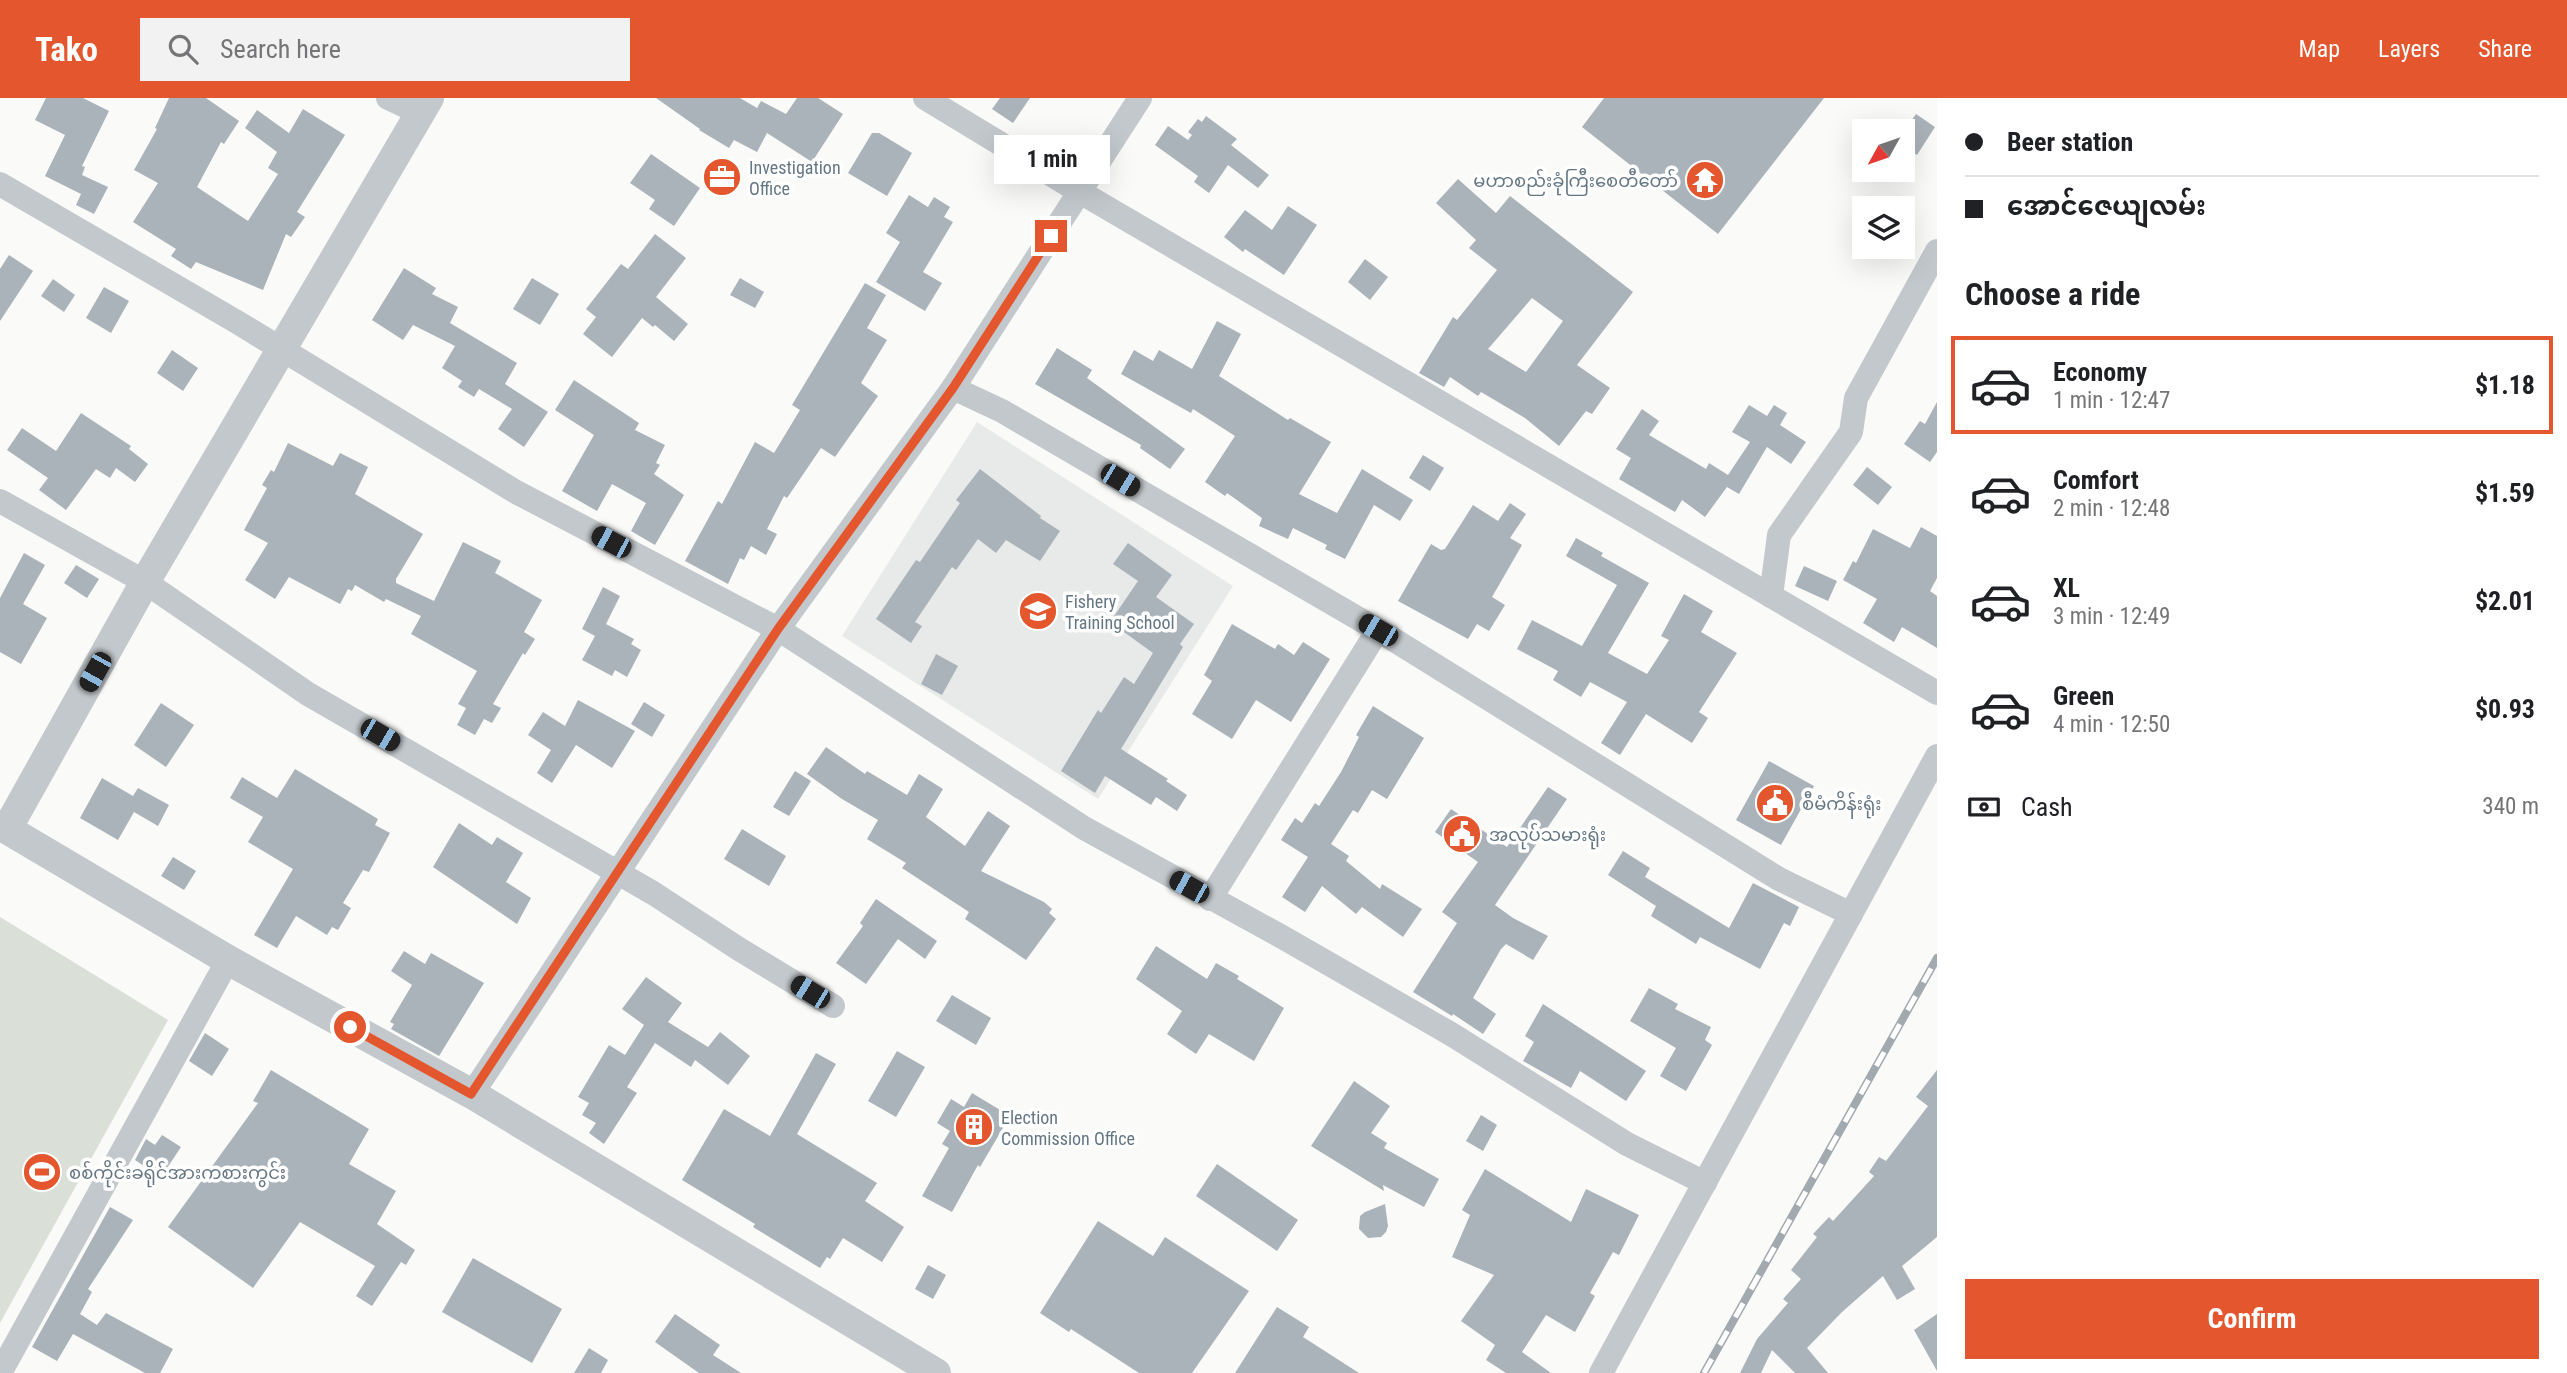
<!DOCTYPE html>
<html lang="en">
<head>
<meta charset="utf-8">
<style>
	body { margin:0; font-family:"Roboto Condensed","Noto Sans Myanmar",sans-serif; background:#f2f2f2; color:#202124; height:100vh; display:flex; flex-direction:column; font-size:26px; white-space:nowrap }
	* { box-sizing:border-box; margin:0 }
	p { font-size:23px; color:#757577 }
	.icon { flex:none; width:38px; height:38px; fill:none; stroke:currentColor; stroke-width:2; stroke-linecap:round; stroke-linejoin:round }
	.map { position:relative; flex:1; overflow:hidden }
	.panel { display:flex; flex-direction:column; background:#fff; width:630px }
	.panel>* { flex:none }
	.hud { display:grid; align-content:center; height:154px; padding:0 28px; background:#fff }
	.needle { width:46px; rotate:230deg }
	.buttons { position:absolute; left:1852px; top:21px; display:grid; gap:14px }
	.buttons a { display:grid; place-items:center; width:63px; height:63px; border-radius:0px; background:#fff; box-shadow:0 7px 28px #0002; font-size:35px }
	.end { position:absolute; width:32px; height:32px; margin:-16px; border:9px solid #e4572e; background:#fff; box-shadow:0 0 0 4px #fff }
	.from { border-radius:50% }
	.bubble { position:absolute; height:49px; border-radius:0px; background:#fff; box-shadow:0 7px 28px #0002; font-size:23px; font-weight:700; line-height:49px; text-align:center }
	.car { position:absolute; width:21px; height:42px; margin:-21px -10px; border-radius:9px; box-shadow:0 0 5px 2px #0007; background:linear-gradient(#222 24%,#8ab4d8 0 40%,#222 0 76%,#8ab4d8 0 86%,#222 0) }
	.hud b { display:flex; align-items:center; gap:24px; height:66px; font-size:26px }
	.hud b+b { border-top:2px solid #e0e0e0 }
	.hud i { width:18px; height:18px; background:#202124 }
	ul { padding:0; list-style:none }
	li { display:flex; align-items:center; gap:21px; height:98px; margin:0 14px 10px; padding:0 14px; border:4px solid transparent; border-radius:0px }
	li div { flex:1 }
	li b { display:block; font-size:26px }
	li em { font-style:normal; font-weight:700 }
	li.selected { border-color:#e4572e }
	li>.icon { width:63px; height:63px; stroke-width:1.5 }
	h2 { padding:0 28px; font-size:32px; line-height:84px }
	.pay { display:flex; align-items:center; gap:18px; height:77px; padding:0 28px; font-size:26px }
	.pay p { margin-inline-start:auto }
	.action { display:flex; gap:14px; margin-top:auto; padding:14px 28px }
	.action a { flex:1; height:80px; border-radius:0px; background:#e4572e; color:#fff; font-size:28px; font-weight:700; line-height:80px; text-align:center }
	header { display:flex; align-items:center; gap:42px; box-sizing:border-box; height:98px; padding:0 35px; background:#e4572e; color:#fff }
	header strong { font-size:33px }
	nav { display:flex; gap:38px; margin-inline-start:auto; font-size:24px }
	.search { width:490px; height:63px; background:#f2f2f2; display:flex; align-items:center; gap:18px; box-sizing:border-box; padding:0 24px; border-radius:0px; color:#757577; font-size:26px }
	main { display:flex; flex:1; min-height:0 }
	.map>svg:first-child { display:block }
	.built { fill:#e8e9e9 }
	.green { fill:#dadfd7 }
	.building { fill:#aab3b9; fill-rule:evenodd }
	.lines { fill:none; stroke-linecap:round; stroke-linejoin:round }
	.minor { stroke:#c3c8cc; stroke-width:24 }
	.tertiary { stroke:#c3c8cc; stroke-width:30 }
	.rail-casing { stroke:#a2aab0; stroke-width:8 }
	.rail { stroke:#fff; stroke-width:5; stroke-dasharray:16; stroke-linecap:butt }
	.route { stroke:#e4572e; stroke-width:9 }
	.labels { text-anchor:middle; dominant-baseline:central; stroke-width:7; stroke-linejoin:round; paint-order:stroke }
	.poi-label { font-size:18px; fill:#657683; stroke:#fff; text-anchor:start }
</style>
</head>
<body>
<header>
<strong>Tako</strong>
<div class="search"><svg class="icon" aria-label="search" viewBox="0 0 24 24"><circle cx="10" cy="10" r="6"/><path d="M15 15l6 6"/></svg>Search here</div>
<nav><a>Map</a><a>Layers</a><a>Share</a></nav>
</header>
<main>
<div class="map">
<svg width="1937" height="1275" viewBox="0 0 1937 1275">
	<rect width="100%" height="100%" fill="#fafaf8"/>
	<polygon class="built" points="977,324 1233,488 1098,701 842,538"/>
	<polygon class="green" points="0,819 168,922 0,1225"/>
	<g class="building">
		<polygon points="46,0 83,0 109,13 82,68 85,69 82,77 108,89 94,116 76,107 81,96 45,78 65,37 35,22"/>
		<polygon points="169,0 206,0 239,23 224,46 221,44 197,89 248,123 278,76 268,70 277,54 245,30 257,12 289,35 303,11 345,37 297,114 305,119 291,139 286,136 263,192 196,164 191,171 171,158 176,151 133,124 158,85 134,72 157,31 155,30"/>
		<polygon points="656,0 740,0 757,10 761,3 786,16 797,0 818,0 843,16 812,64 767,35 757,54 734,42 729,50 699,32 700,31"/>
		<polygon points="1000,0 1030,0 1013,25 992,11"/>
		<polygon points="1604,0 1824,0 1718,136 1582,29"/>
		<polygon points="1916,16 1935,29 1917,57 1902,47 1902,36"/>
		<polygon points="1206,18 1237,41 1231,47 1269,77 1258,90 1228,67 1209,95 1194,84 1198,78 1155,47 1168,28 1188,42 1192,37 1188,34 1198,21 1202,24"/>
		<polygon points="872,35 879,35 912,55 887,98 848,75"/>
		<polygon points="651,56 700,90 674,128 649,111 655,102 630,85"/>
		<path d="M1458,81L1496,115L1510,98L1633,194L1577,267L1610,290L1592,316L1586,313L1559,348L1525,320L1481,294L1478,298L1450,279L1444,289L1419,275L1453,219L1457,222L1497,172L1469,150L1476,142L1436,105ZM1532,200L1563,223L1526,274L1488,251Z"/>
		<polygon points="909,97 928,109 934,99 950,109 944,119 953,124 923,174 942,185 925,213 876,184 900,144 886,135"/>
		<polygon points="1288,108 1317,127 1284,177 1245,151 1243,154 1224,139 1245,112 1272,132"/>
		<polygon points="655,136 686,160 656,199 688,226 674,243 655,227 653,229 642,220 612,259 583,236 596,219 586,211 621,166 628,171"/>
		<polygon points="9,157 33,173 0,223 0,171"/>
		<polygon points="1365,161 1388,179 1370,202 1348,184"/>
		<polygon points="404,170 436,190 432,196 458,209 450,225 517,265 505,286 548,314 524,349 498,331 512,311 479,291 474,299 458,289 462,283 442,270 455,248 413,227 403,242 372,222"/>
		<polygon points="532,180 559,196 540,227 513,211"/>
		<polygon points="740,180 764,194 755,210 730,197"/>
		<polygon points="53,181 75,197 64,214 41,198"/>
		<polygon points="865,185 886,197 867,230 887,242 861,285 878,298 835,359 821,350 787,400 784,398 767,431 777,436 766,457 751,448 744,462 740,460 728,486 685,463 718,403 722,406 755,344 774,355 800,312 792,307"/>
		<polygon points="104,189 129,203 111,235 86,220"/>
		<polygon points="1217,223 1241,236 1219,278 1288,322 1290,320 1331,344 1299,396 1337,415 1362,371 1413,402 1400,423 1374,407 1345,461 1325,451 1327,447 1293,430 1288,441 1259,428 1262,420 1227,395 1225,398 1205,384 1235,338 1193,311 1191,315 1121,276 1134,252 1153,263 1159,252 1192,271"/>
		<polygon points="1057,250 1092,272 1087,280 1185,351 1170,371 1140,350 1141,347 1035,286"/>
		<polygon points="172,252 198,270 183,293 157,275"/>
		<polygon points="574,282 639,325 635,332 665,347 656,365 660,367 654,376 684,397 655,447 631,433 646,405 612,386 597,413 562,393 594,337 555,312"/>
		<polygon points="1937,304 1937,354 1930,364 1904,346 1920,323 1925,326"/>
		<polygon points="1749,307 1767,318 1774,307 1787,315 1780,327 1806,344 1791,366 1767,349 1739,396 1727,389 1705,419 1682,402 1675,414 1619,381 1631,360 1616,351 1642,311 1659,323 1649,337 1706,371 1709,365 1728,377 1750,344 1732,334"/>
		<polygon points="81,315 131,348 129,351 148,366 135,384 116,370 110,380 96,371 66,412 39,392 48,380 7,352 22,330 56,353"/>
		<polygon points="288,345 333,368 340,355 368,369 355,396 423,436 396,481 396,485 434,503 463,444 501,463 495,475 542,502 524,534 535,541 525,557 523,555 493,606 501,610 492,625 484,621 475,637 457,627 466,610 458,606 477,573 411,536 421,518 386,501 384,504 355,487 352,493 348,491 340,506 289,479 275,501 245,482 268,445 244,432 267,390 262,387 271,372 274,374"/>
		<polygon points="1423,357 1444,370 1430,393 1409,380"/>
		<polygon points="1867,369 1892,389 1878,407 1853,387"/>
		<polygon points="980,371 1041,418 1040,420 1060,433 1040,463 1006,442 996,455 978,441 956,472 952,469 915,524 922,528 911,545 876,521 916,462 920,464 960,405 956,402"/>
		<polygon points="1510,405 1526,416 1510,440 1522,447 1492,499 1505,507 1489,533 1477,526 1468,541 1398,503 1431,446 1441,452 1445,451 1473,407 1498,423"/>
		<polygon points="1921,429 1937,438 1937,480 1930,493 1937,498 1937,550 1902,529 1894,544 1863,525 1877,501 1843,482 1853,463 1856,465 1873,431 1910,450"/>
		<polygon points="1576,440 1603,455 1601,458 1649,485 1608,555 1647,576 1669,542 1661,538 1684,496 1713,513 1701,534 1737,555 1699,614 1708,620 1692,645 1646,616 1620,657 1601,645 1627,604 1590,584 1581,599 1553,582 1558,573 1517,551 1532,522 1582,548 1617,487 1566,458"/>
		<polygon points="1128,445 1172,477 1156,499 1194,526 1180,546 1183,549 1121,651 1168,681 1166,683 1187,697 1177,713 1156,699 1151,707 1105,678 1095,695 1061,673 1098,612 1101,615 1124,579 1134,586 1153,555 1110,524 1138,483 1113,466"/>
		<polygon points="24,455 45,467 23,506 47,520 21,566 0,554 0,500"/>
		<polygon points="76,467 99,481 87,500 64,485"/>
		<polygon points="1804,468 1837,483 1828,503 1795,488"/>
		<polygon points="603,489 620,498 606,526 634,541 631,546 641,552 627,579 615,572 612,578 582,562 595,538 582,531"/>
		<polygon points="1232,526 1275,551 1278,546 1294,557 1303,544 1330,561 1291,624 1256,602 1232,641 1192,616 1212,583 1204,577"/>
		<polygon points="936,556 958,568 942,597 921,586"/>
		<polygon points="578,602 635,633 612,670 576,647 552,685 537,675 551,652 528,637 543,614 565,628"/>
		<polygon points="644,604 665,617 652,639 631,626"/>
		<polygon points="161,605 194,627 166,669 134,647"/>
		<polygon points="1373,608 1424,640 1387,701 1372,692 1358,715 1353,712 1331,746 1349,758 1346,763 1380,791 1382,786 1422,811 1403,839 1362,809 1356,816 1322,788 1305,814 1282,799 1308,759 1281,742 1295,720 1302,725 1315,705 1319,708 1341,674 1359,639 1356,637"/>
		<polygon points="826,649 865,676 867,673 907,697 919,676 943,691 926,719 965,748 988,713 1010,728 981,773 1044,804 1052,811 1049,815 1056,821 1026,862 965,821 969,814 902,770 906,765 867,741 878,722 842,701 807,676"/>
		<polygon points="1769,663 1814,688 1781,747 1736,722"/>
		<polygon points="295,671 378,721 375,727 390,735 369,774 363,772 343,805 351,810 338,832 332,829 327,837 296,818 277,850 254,837 293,771 248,744 263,719 230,700 242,679 277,700"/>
		<polygon points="795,673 811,683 789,718 773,709"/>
		<polygon points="102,680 133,698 138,690 169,707 158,728 134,714 118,742 80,720"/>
		<polygon points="1548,689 1567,701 1495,807 1513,820 1548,838 1533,862 1506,846 1501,851 1473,900 1496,916 1483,936 1453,916 1452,918 1413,894 1457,825 1442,814 1478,764 1435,734 1451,711 1507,749"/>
		<polygon points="459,725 492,747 497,739 523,755 506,784 531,800 517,826 433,769"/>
		<polygon points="742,731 786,758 769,788 724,761"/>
		<polygon points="1623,753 1650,770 1645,779 1729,830 1753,785 1799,809 1790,828 1784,825 1760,871 1700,839 1696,846 1651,818 1656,808 1608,777"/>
		<polygon points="173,759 196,773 184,792 161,778"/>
		<polygon points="876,801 937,843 925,861 898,841 866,886 836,865 863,828 860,825"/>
		<polygon points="1156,848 1207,881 1216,865 1239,878 1237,881 1284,910 1254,963 1209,936 1196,956 1167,936 1182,913 1136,881"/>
		<polygon points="404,853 425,866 431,855 484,885 439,958 391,931 394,926 390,924 412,887 391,873"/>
		<polygon points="646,879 682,905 668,924 708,949 720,934 750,958 728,987 695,962 691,969 655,945 627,989 637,995 604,1046 589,1035 596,1025 582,1017 589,1005 578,999 609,947 625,957 644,927 622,911"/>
		<polygon points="1649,890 1678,906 1675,911 1711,929 1705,942 1712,947 1686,993 1660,978 1676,950 1630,923"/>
		<polygon points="952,897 991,920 976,947 936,923"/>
		<polygon points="1543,906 1646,973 1626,1003 1580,973 1571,990 1523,963 1534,944 1525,938"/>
		<polygon points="205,935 229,951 212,978 189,963"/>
		<polygon points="897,953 925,969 896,1019 868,1003"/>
		<polygon points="816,955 836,966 797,1036 877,1085 865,1103 904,1129 882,1164 843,1140 830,1161 827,1159 820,1170 753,1129 755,1126 682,1082 724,1011 770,1038"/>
		<polygon points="271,972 369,1031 349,1066 396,1093 377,1126 415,1152 406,1167 401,1164 372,1208 356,1198 375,1168 300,1124 253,1190 168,1129 258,1005 253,1003"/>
		<polygon points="1937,972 1937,1139 1902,1168 1915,1191 1897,1202 1883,1178 1842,1214 1807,1250 1828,1275 1795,1275 1772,1252 1761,1275 1740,1275 1757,1241 1788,1205 1783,1201 1801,1181 1791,1172 1817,1139 1813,1136 1829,1119 1833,1123 1874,1078 1869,1074 1879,1059 1886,1063 1928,1008 1916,999"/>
		<polygon points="1354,983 1390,1008 1371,1035 1387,1045 1384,1050 1439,1081 1424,1109 1383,1087 1384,1093 1311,1048"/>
		<polygon points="972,995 1010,1018 980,1069 978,1067 952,1114 922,1098 949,1050 942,1046 950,1033 937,1025 951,1001 964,1009"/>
		<polygon points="1481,1017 1497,1027 1483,1053 1466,1043"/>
		<polygon points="162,1037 181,1049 161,1079 135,1062 146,1041 155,1047"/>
		<polygon points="1217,1066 1298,1122 1277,1153 1196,1098"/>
		<polygon points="1485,1071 1571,1124 1586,1091 1639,1117 1619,1157 1613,1154 1590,1195 1595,1198 1575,1234 1546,1217 1522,1254 1551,1275 1506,1275 1486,1262 1495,1247 1461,1223 1494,1177 1452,1159 1470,1117 1462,1112"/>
		<polygon points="1385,1106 1388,1128 1386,1134 1381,1139 1368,1140 1359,1131 1360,1118 1365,1114"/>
		<polygon points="110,1109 133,1122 88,1191 92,1194 80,1216 97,1227 106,1215 173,1251 160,1275 145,1275 73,1236 57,1263 32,1249"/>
		<polygon points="1098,1123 1153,1158 1165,1139 1249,1193 1192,1275 1139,1275 1071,1231 1069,1234 1040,1215"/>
		<polygon points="473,1160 562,1211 532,1265 442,1214"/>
		<polygon points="928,1167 946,1177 933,1201 915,1191"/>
		<polygon points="1277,1209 1309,1229 1303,1239 1359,1275 1235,1275"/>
		<polygon points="675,1216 720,1247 713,1257 741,1275 699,1275 655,1244"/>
		<polygon points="1937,1216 1937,1273 1914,1232"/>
		<polygon points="589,1250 608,1262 601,1275 574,1275"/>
	</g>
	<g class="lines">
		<g class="minor">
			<polyline points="388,0 420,15"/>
			<polyline points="925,0 1080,94 1937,595"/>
			<polyline points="0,86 237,224 516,394 778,531 1084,730 1284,840 1451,936 1627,1046 1705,1085"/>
			<polyline points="953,290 1002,313 1378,532 1779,781 1851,816"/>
			<polyline points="0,403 145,484 308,596 653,795 739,851 833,908"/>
			<polyline points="1771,498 1779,437 1851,334 1856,300 1937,153"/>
			<polyline points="1210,801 1378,532"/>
			<polyline points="472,996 778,531 953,290 1140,0"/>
			<polyline points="0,1275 228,862"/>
			<polyline points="1601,1275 1937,658"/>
		</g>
		<g class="tertiary">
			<polyline points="0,727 228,862 472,996 936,1275"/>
			<polyline points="7,731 145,484 429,0"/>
		</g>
		<g class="rail-casing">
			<polyline id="rail" points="1704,1275 1937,860"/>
		</g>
		<use href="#rail" class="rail"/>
	</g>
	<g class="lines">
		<polyline class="route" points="350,929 471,996 778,531 953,290 1051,138"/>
	</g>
	<defs>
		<g id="office-disc" transform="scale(2.0125)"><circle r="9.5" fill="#e4572e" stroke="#fff"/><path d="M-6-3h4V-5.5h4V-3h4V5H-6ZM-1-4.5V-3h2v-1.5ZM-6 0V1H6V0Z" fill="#fff"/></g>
		<g id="temple-disc" transform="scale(2.0125)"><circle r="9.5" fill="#e4572e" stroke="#fff"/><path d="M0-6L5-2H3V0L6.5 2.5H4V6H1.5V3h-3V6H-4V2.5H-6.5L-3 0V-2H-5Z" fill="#fff"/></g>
		<g id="school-disc" transform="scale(2.0125)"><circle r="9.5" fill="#e4572e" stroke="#fff"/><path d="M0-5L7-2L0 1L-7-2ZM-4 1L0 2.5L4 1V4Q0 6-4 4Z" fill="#fff"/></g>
		<g id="civic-disc" transform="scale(2.0125)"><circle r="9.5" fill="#e4572e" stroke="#fff"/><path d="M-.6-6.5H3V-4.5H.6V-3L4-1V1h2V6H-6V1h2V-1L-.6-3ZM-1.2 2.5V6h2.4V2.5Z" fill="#fff"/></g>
		<g id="building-disc" transform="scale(2.0125)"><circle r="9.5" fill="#e4572e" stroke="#fff"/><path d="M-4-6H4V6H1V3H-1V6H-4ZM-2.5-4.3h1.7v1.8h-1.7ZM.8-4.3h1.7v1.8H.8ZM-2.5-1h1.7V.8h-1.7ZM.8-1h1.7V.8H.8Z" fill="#fff"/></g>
		<g id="stadium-disc" transform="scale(2.0125)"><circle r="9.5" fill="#e4572e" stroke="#fff"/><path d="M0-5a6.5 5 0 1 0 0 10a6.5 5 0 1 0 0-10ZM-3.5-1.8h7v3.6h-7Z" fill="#fff"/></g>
	</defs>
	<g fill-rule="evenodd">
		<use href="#office-disc" x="722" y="79"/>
		<use href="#temple-disc" x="1705" y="82"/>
		<use href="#school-disc" x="1038" y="513"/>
		<use href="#civic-disc" x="1775" y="705"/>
		<use href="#civic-disc" x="1462" y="736"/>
		<use href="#building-disc" x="974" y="1029"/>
		<use href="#stadium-disc" x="42" y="1074"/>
	</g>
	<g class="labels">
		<g class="poi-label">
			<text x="749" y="69">Investigation<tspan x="749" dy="21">Office</tspan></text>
			<text x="1678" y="82" text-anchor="end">မဟာစည်းခုံကြီးစေတီတော်</text>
			<text x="1065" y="503">Fishery<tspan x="1065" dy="21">Training School</tspan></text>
			<text x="1802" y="705">စီမံကိန်းရုံး‌</text>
			<text x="1489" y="736">အလုပ်သမားရုံး</text>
			<text x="1001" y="1019">Election<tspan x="1001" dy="21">Commission Office</tspan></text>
			<text x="69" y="1074">စစ်ကိုင်းခရိုင်အားကစားကွင်း</text>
		</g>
	</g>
</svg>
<div class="buttons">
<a><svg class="needle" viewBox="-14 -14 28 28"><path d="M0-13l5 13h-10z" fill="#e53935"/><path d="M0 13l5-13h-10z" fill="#757577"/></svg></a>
<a><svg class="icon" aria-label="layers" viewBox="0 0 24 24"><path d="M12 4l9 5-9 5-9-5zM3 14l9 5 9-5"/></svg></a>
</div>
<i class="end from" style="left:350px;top:929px"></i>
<i class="end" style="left:1051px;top:138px"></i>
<div class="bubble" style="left:994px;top:37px;width:116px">1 min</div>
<i class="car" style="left:1120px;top:382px;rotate:121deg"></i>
<i class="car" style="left:611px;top:444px;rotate:298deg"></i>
<i class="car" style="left:1378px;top:532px;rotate:300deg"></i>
<i class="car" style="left:95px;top:574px;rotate:209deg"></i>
<i class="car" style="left:380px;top:637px;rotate:120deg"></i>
<i class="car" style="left:1189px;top:789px;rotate:299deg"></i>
<i class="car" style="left:810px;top:894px;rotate:301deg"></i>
</div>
<section class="panel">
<div class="hud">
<b><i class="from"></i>Beer station</b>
<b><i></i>အောင်ဇေယျလမ်း</b>
</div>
<h2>Choose a ride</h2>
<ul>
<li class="selected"><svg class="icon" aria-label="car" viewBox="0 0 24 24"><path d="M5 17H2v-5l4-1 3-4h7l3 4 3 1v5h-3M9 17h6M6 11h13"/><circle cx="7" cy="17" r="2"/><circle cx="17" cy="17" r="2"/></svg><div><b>Economy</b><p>1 min · 12:47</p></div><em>$1.18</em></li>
<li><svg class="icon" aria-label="car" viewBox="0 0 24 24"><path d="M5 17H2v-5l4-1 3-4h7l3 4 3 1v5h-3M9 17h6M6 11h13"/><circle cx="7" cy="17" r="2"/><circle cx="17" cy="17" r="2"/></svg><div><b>Comfort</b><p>2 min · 12:48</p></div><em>$1.59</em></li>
<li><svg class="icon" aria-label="car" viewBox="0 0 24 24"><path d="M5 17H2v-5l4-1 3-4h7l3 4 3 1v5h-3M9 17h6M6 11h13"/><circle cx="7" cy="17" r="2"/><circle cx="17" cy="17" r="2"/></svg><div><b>XL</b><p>3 min · 12:49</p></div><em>$2.01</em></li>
<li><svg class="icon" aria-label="car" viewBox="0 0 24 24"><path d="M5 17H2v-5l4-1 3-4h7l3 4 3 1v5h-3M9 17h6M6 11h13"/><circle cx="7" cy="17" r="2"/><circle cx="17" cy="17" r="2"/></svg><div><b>Green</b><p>4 min · 12:50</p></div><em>$0.93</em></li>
</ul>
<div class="pay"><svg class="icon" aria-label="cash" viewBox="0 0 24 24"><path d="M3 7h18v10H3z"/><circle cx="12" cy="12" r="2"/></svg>Cash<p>340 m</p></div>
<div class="action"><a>Confirm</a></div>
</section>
</main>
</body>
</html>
